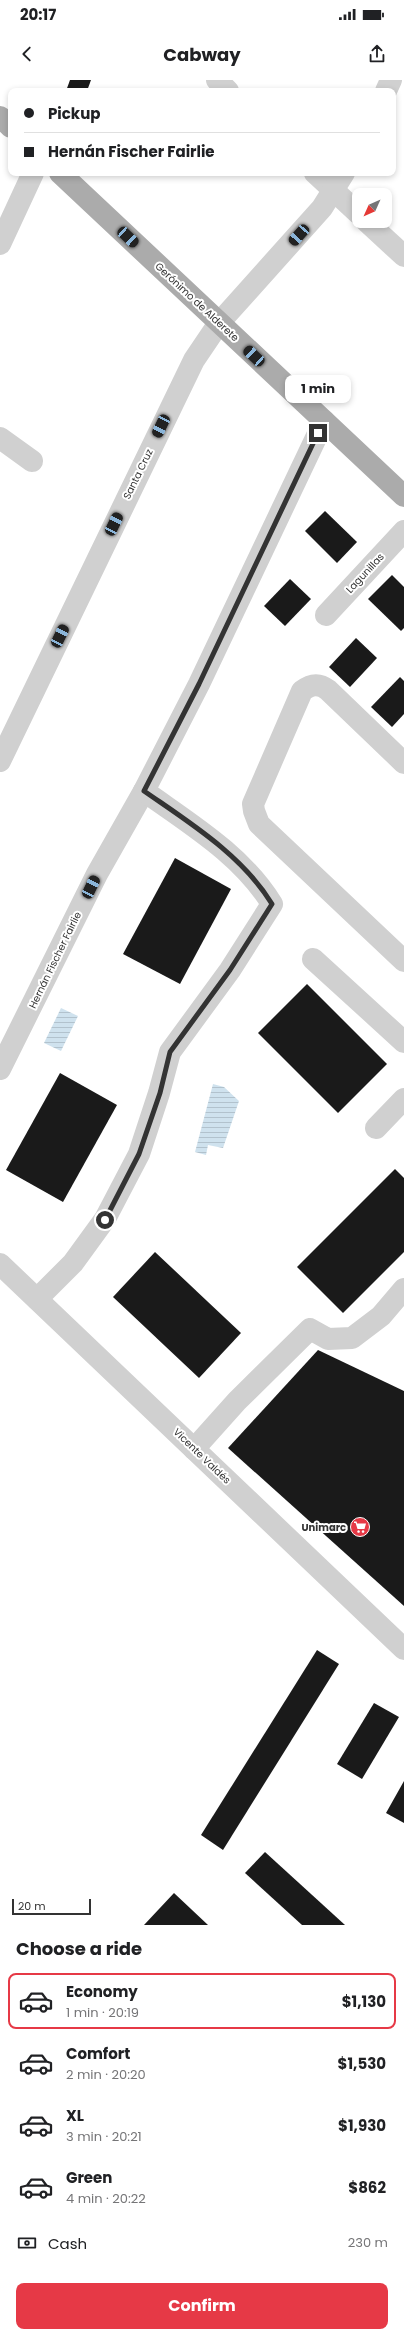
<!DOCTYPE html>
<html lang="en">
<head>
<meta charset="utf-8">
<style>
	body { margin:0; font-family:Poppins,sans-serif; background:#f6f6f6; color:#202124; height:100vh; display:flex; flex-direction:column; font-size:15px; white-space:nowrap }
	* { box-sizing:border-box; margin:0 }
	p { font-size:13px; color:#757577 }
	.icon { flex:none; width:22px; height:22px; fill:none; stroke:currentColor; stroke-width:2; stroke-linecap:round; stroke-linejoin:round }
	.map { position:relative; height:1845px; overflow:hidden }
	.details { display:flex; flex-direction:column; background:#fff; flex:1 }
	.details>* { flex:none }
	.hud { position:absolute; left:8px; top:8px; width:388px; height:88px; border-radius:8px; box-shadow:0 2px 6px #0003; display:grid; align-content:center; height:88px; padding:0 16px; background:#fff }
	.needle { width:26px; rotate:225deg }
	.buttons { position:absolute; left:352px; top:108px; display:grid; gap:8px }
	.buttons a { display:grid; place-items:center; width:40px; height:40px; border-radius:8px; background:#fff; box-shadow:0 2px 6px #0003; font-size:20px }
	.scale { position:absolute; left:12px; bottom:10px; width:79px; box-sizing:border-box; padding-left:4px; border:2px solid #333; border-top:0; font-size:11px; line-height:14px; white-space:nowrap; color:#333; -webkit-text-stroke:3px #fff; paint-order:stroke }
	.end { position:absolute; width:18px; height:18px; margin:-9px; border:5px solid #333; background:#fff; box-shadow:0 0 0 2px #fff }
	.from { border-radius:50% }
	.bubble { position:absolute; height:28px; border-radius:8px; background:#fff; box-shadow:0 2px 6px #0003; font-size:13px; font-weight:700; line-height:28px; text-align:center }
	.car { position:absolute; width:12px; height:24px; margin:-12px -6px; border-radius:5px; box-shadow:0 0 3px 1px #0007; background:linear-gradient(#222 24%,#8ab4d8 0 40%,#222 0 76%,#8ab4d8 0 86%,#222 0) }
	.hud b { display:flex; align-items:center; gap:14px; height:38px; font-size:15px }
	.hud b+b { border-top:1px solid #e0e0e0 }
	.hud i { width:10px; height:10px; background:#202124 }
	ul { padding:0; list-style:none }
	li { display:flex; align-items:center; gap:12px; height:56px; margin:0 8px 6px; padding:0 8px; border:2px solid transparent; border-radius:8px }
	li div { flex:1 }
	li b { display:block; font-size:15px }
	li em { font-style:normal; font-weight:700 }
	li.active { border-color:#e63946 }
	li>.icon { width:36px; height:36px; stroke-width:1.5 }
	h2 { padding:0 16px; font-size:18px; line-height:48px }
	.pay { display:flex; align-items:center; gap:10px; height:44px; padding:0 16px; font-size:15px }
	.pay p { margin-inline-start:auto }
	.cta { display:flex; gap:8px; margin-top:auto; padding:8px 16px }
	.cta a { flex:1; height:46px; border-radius:8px; background:#e63946; color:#fff; font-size:16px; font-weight:700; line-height:46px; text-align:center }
	.status { display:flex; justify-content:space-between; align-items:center; height:28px; padding:0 20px; background:#fff; direction:ltr }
	.status svg { height:11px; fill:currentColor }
	header { display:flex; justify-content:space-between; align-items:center; height:52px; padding:0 16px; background:#fff; font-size:18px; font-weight:700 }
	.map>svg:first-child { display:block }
	.water { fill:url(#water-rules) }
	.building { fill:#1a1a1a }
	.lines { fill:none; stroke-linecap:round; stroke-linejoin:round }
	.minor { stroke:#d0d0d0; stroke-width:22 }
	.major { stroke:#ababab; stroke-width:22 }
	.route { stroke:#333; stroke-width:5 }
	.labels { text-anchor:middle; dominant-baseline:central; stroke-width:4; stroke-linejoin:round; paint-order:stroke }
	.street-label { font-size:10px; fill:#333; stroke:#fff }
	.poi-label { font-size:10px; font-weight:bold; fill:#333; stroke:#fff; text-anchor:end }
</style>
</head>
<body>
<div class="status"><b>20:17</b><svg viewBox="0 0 49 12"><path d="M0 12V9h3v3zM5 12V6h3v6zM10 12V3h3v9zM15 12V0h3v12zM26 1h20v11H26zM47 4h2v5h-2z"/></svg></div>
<header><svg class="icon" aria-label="back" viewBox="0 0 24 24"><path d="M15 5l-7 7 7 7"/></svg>Cabway<svg class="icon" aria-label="share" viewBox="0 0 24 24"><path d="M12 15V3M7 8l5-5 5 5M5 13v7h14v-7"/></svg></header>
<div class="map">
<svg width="404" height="1845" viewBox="0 0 404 1845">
	<defs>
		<pattern id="water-rules" width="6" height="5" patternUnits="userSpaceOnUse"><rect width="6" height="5" fill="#cfe2ee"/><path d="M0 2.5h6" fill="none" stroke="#b2c2cd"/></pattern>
	</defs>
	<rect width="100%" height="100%" fill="#fff"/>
	<g class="water">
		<polygon points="61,928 78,936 61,971 44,963"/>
		<polygon points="213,1004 224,1007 239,1021 223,1068 208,1065 206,1075 195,1072"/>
	</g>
	<g class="building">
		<polygon points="70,0 91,0 87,11 66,11"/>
		<polygon points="325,431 357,462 337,483 305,451"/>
		<polygon points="392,495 404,507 404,548 401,551 368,519"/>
		<polygon points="290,499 311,519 285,546 264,526"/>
		<polygon points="356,558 377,578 350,607 329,587"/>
		<polygon points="400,597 404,601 404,634 392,647 371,627"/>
		<polygon points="175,778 231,809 180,904 123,874"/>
		<polygon points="307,904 387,984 338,1033 258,953"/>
		<polygon points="60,993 117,1025 63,1122 6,1090"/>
		<polygon points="395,1089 404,1098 404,1172 343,1233 297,1187"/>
		<polygon points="155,1172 241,1253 199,1298 113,1217"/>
		<polygon points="318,1270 404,1311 404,1526 228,1368"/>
		<polygon points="317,1570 339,1584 223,1770 201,1755"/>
		<polygon points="374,1623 399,1637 362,1699 337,1684"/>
		<polygon points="404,1701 404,1743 386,1733"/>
		<polygon points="265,1772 345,1845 302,1845 245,1793"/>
		<polygon points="174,1813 208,1845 144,1845"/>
	</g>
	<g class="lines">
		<g class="minor">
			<polyline points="217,0 228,11"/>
			<polyline points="386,11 391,0"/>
			<polyline points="315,93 359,134"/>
			<polyline points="366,141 404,176"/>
			<polyline points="0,164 33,93"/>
			<polyline points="0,358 32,381"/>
			<polyline points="326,535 404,451"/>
			<polyline points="0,681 194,280 219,243 322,128 344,93"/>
			<path d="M404,683L328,610C319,603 311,604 302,611L253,724L254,731L259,744L404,881"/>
			<polyline points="313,879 404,962"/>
			<polyline points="0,989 97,794 144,711 199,604 324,341"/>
			<polyline points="376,1048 404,1019"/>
			<polyline points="0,1184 404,1569"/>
			<path d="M37,1219L73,1183L105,1139L139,1074L159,1013L170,972L230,890L272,824C242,775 190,744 144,711"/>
			<polyline points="194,1369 237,1321 310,1249 328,1259 352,1258 381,1236 404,1209"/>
		</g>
		<g class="major">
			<polyline points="0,37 11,47"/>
			<polyline points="60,93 404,416"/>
		</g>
	</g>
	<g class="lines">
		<path class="route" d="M105,1140L139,1074L160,1013L170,972L230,890L272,824C242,775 190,743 144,711L199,604L318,353"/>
	</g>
	<defs>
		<g id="supermarket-disc" transform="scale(1)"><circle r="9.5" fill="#e63946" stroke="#fff"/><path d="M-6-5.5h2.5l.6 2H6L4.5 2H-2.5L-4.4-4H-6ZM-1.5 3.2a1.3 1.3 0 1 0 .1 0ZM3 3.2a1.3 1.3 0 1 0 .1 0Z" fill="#fff"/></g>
	</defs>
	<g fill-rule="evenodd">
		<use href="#supermarket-disc" x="360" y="1447"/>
	</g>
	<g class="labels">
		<g class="street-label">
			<text transform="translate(197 222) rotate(43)">Gerónimo de Alderete</text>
			<text transform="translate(138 394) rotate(-64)">Santa Cruz</text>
			<text transform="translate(365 493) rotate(-47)">Lagunillas</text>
			<text transform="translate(55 880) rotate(-64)">Hernán Fischer Fairlie</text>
			<text transform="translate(202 1376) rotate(44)">Vicente Valdés</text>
		</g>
		<g class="poi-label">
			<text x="346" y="1447">Unimarc</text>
		</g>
	</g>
</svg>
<div class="buttons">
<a><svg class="needle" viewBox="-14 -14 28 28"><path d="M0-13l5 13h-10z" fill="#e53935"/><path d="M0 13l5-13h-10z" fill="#757577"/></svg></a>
</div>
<div class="scale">20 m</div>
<i class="end from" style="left:105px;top:1140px"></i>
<i class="end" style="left:318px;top:353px"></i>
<div class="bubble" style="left:285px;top:295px;width:66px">1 min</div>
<i class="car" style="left:299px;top:155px;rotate:222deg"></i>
<i class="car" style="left:128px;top:157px;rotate:133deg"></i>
<i class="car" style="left:254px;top:276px;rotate:313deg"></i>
<i class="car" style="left:161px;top:346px;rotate:206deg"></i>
<i class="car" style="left:114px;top:444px;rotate:26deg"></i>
<i class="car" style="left:60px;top:556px;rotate:26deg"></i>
<i class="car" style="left:91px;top:807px;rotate:26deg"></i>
<div class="hud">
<b><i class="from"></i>Pickup</b>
<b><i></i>Hernán Fischer Fairlie</b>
</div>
</div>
<section class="details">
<h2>Choose a ride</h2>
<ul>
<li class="active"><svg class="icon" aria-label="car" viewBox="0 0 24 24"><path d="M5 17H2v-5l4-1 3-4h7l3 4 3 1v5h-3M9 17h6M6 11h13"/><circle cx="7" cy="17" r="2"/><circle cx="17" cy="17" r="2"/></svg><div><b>Economy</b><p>1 min · 20:19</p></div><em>$1,130</em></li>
<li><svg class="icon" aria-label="car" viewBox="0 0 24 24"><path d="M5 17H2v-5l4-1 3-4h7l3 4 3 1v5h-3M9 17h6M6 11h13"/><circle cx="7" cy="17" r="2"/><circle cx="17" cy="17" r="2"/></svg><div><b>Comfort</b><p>2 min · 20:20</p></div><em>$1,530</em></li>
<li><svg class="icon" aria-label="car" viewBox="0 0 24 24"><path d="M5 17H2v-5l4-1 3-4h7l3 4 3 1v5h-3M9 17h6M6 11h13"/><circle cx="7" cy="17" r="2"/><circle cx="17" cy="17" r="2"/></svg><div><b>XL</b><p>3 min · 20:21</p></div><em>$1,930</em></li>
<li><svg class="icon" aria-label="car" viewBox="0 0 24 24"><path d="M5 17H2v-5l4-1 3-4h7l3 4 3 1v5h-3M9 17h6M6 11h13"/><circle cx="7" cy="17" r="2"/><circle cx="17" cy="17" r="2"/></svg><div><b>Green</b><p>4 min · 20:22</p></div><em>$862</em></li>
</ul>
<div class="pay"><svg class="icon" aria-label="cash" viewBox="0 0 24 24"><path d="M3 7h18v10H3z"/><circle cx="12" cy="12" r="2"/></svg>Cash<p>230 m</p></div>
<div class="cta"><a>Confirm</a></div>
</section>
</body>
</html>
